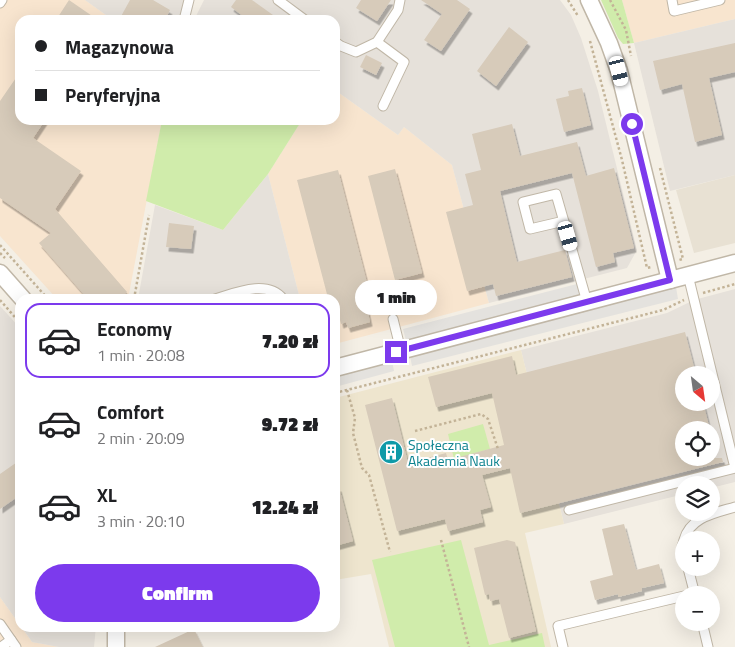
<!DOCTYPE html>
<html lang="en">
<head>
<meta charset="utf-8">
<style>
	body { margin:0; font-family:"Titillium Web",sans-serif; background:#f2f2f2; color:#202124; height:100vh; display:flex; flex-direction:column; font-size:19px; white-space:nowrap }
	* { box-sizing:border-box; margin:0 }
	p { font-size:16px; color:#757577 }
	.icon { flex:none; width:28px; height:28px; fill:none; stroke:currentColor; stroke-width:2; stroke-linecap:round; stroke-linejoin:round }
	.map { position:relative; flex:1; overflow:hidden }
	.side { position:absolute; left:15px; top:294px; width:325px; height:338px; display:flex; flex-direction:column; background:#fff; border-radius:15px; box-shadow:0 5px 20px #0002 }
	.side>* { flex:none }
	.hud { position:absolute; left:15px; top:15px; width:325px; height:110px; border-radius:15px; box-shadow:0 5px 20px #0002; display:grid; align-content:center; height:110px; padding:0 20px; background:#fff }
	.needle { width:32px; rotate:151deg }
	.buttons { position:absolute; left:675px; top:366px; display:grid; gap:10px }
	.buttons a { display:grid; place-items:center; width:45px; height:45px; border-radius:50%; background:#fff; box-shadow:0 5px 20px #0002; font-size:25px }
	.end { position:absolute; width:22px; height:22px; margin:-11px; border:6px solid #7c3aed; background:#fff; box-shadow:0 0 0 2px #fff }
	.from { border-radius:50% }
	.bubble { position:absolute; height:35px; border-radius:18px; background:#fff; box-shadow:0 5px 20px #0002; font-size:16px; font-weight:800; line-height:35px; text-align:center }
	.car { position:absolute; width:15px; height:30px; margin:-15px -8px; border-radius:6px; box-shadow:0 0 4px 1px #0007; background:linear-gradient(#fff 24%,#345 0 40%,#fff 0 76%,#345 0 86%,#fff 0) }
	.hud b { display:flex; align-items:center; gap:18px; height:48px; font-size:19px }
	.hud b+b { border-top:1px solid #e0e0e0 }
	.hud i { width:12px; height:12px; background:#202124 }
	ul { padding:9px 0 0; list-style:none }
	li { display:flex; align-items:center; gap:15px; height:75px; margin:0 10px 8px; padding:0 10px; border:2px solid transparent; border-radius:15px }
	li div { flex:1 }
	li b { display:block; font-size:19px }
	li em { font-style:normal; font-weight:800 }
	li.on { border-color:#7c3aed }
	li>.icon { width:45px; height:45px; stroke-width:1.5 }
	.cta { display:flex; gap:10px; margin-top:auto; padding:10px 20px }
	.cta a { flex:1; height:58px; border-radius:30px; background:#7c3aed; color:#fff; font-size:20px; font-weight:800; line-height:58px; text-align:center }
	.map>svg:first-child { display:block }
	.residential { fill:#e8e1d3 }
	.commercial { fill:#f8e5cf }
	.industrial { fill:#e6e1da; fill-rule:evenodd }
	.education { fill:#eee5ce }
	.green { fill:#d0ecab }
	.parking { fill:#e4e2de }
	.building { fill:#d7cbba; filter:url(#shadow) }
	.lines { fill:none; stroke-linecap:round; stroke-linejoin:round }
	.lane-casing { stroke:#c0b7a7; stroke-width:11 }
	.street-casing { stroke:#c0b7a7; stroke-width:19 }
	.path { stroke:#c3b397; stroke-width:2.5; stroke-dasharray:2.5 2.5; stroke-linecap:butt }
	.lane { stroke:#fff; stroke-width:9 }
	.street { stroke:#fff; stroke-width:16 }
	.route { stroke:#7c3aed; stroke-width:6 }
	.labels { text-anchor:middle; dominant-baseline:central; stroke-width:4; stroke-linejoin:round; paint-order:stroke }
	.culture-label { font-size:14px; fill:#0d838f; stroke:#fff; text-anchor:start }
</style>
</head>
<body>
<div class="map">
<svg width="735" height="647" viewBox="0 0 735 647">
	<defs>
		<filter id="shadow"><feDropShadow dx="2.5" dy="4.5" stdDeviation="0" flood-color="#0004"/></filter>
	</defs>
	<rect width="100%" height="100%" fill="#f4efe5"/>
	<polygon class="residential" points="735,175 735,243 694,253 676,190"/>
	<g class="commercial">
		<polygon points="0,0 85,0 113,20 20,20 20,120 162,120 128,299 57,299 0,236"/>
		<polygon points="622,0 735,0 735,19 634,43"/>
		<polygon points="335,90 398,135 404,127 452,165 489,303 335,344 335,299 300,299 268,174 302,120 335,120"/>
		<polygon points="0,597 32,642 59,647 0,647"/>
	</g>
	<g class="industrial">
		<polygon points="85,0 185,0 180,20 113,20"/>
		<polygon points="204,0 560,0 571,15 581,38 598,91 637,250 627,268 489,303 452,165 404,127 398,135 335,90 335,20 238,20 233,17 231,20 194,20"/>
		<polygon points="735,19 735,175 670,191 634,43"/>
		<polygon points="268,174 300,299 138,299 155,205 223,230"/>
		<path d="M735,289V482L711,488V485H684V494L564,524L521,350L667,313L694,300ZM684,375H711V402H684ZM684,430H711V458H684Z"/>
		<polygon points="0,306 20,328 20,625 0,597"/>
		<polygon points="21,626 96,626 94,647 59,647 32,642"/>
	</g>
	<polygon class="education" points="521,350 564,524 525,533 551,647 389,647 371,574 335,580 335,398"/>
	<g class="green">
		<polygon points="601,0 622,0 634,43 623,44 618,38"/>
		<polygon points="162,120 302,120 268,174 223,230 146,201"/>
		<polygon points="483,424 490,449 454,459 448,434"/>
		<polygon points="461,540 489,645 542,633 545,647 395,647 372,560"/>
	</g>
	<g class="parking">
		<polygon points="577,284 580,296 406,341 403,329"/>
		<polygon points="676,287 678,299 412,366 410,356"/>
		<polygon points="392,361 394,371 335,387 335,376"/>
	</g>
	<g class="building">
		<polygon points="69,0 98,20 56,20"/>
		<polygon points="130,0 153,0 170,10 165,20 119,20"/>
		<polygon points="236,0 252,0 280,20 248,20 231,7"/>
		<polygon points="361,0 391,0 377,21 356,8"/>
		<polygon points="421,0 457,0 470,9 441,51 424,40 442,14"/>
		<polygon points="509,27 528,42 496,86 477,71"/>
		<polygon points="735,43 735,72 709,78 722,135 695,142 682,84 660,90 653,61"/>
		<polygon points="366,55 382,63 376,75 360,67"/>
		<polygon points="20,72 20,120 45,120 33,138 81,171 55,209 127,292 119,299 88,299 39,243 51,233 0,198 0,101"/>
		<polygon points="582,88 591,125 564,132 556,99 569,96 568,91"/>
		<polygon points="512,124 520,156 577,142 586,176 614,168 634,248 613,253 615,262 596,267 572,173 500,191 517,262 565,250 572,277 496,296 493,284 467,291 446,212 473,205 465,174 481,170 472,134"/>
		<polygon points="395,169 422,273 395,280 368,176"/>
		<polygon points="338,170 368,287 363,289 370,322 348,328 346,322 341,324 334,296 328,298 297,180"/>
		<polygon points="169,223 194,226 191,249 166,247"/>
		<polygon points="685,332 696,375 684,375 684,402 703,402 710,430 684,430 684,458 722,458 723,462 520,513 510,468 482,475 491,507 480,510 483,522 448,531 445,519 397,531 365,405 392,398 408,463 446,453 448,460 504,445 492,393 436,407 428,377 512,356 516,375"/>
		<polygon points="20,460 20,495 0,509 0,474"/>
		<polygon points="339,487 353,541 335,546 335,488"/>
		<polygon points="624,524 636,570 659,564 664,583 642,588 642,591 618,597 618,594 595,600 590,581 613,575 602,529"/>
		<polygon points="507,540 515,542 536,631 509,638 499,599 490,601 489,594 485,595 474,548"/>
		<polygon points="194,629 203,647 155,647"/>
	</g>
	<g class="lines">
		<g class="lane-casing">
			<g id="lane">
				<polyline points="278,0 305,20"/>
				<polyline points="672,0 674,11 720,0"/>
				<polyline points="0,3 2,0"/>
				<polyline points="184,20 189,0"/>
				<polyline points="335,42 341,46 356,52 377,42 398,10 400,0"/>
				<polyline points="377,42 404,62 383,106"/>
				<polyline points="564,221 530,229 523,202 556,194 587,302"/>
				<path d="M215,299C235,293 267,279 283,299"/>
				<polyline points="393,319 401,351"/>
				<polyline points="569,510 735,468 688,275"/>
				<path d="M684,540C690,517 715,513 735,507"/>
				<polyline points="684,541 682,546 684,551"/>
				<polyline points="688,568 695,595"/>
				<polyline points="702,622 708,647"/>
				<polyline points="0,624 16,647"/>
				<polyline points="1,647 11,640"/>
				<polyline points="563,647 558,626 684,596"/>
			</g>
		</g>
		<g class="street-casing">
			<g id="street">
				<polyline points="589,0 609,43 619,71 670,280"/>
				<polyline points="0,273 23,299"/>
				<polyline points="335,368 735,263"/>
				<polyline points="116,647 116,626"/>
			</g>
		</g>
		<g class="path">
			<polyline points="568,0 578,16"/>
			<polyline points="610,0 626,30 631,56"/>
			<polyline points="590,41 622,160 647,268 652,267"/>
			<polyline points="660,168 683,259 679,260"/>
			<polyline points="0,245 48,299"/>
			<polyline points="0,253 5,258"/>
			<polyline points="703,293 735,284"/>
			<polyline points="134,299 149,215"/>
			<polyline points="0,300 20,323"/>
			<polyline points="347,390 355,418 353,433 362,468 369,475 390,552"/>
			<polyline points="335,393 663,310 684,300"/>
			<polyline points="415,431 481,414 488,419 498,449"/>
			<polyline points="441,540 469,647"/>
		</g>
		<use href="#lane" class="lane"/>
		<use href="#street" class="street"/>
	</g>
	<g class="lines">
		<polyline class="route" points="396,352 670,280 632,124"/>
	</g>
	<defs>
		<g id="building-disc" transform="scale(1.25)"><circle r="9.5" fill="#0f9aa8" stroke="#fff"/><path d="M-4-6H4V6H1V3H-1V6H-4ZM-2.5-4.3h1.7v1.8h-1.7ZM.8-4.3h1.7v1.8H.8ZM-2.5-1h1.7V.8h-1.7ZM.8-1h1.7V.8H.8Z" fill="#fff"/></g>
	</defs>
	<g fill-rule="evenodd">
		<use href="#building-disc" x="391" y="452"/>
	</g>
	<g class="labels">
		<g class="culture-label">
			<text x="408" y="444">Społeczna<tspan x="408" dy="16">Akademia Nauk</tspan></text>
		</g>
	</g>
</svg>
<div class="buttons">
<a><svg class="needle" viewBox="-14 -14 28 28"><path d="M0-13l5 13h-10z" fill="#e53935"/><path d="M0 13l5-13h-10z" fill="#757577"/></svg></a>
<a><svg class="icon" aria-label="locate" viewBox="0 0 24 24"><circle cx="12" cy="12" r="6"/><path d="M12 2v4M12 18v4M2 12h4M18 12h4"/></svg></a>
<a><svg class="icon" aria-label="layers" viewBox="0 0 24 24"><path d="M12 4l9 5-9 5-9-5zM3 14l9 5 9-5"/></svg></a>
<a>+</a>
<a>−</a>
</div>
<i class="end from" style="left:632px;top:124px"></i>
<i class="end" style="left:396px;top:352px"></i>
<div class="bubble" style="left:355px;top:280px;width:82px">1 min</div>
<i class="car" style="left:619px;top:71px;rotate:166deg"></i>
<i class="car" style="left:568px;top:236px;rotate:164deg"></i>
<div class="hud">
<b><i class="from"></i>Magazynowa</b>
<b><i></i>Peryferyjna</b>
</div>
<section class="side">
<ul>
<li class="on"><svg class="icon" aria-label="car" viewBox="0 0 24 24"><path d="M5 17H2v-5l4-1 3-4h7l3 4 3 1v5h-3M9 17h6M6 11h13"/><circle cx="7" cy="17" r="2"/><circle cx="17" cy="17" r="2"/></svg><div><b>Economy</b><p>1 min · 20:08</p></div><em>7.20 zł</em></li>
<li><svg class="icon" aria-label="car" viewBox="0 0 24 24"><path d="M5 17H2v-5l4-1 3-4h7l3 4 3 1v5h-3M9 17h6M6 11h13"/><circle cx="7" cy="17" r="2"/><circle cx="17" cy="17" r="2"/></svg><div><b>Comfort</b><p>2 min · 20:09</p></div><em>9.72 zł</em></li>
<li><svg class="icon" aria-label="car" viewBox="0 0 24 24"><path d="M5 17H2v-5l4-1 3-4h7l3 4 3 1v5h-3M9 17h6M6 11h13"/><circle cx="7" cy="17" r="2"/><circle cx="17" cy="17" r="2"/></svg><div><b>XL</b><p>3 min · 20:10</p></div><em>12.24 zł</em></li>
</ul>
<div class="cta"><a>Confirm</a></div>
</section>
</div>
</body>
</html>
